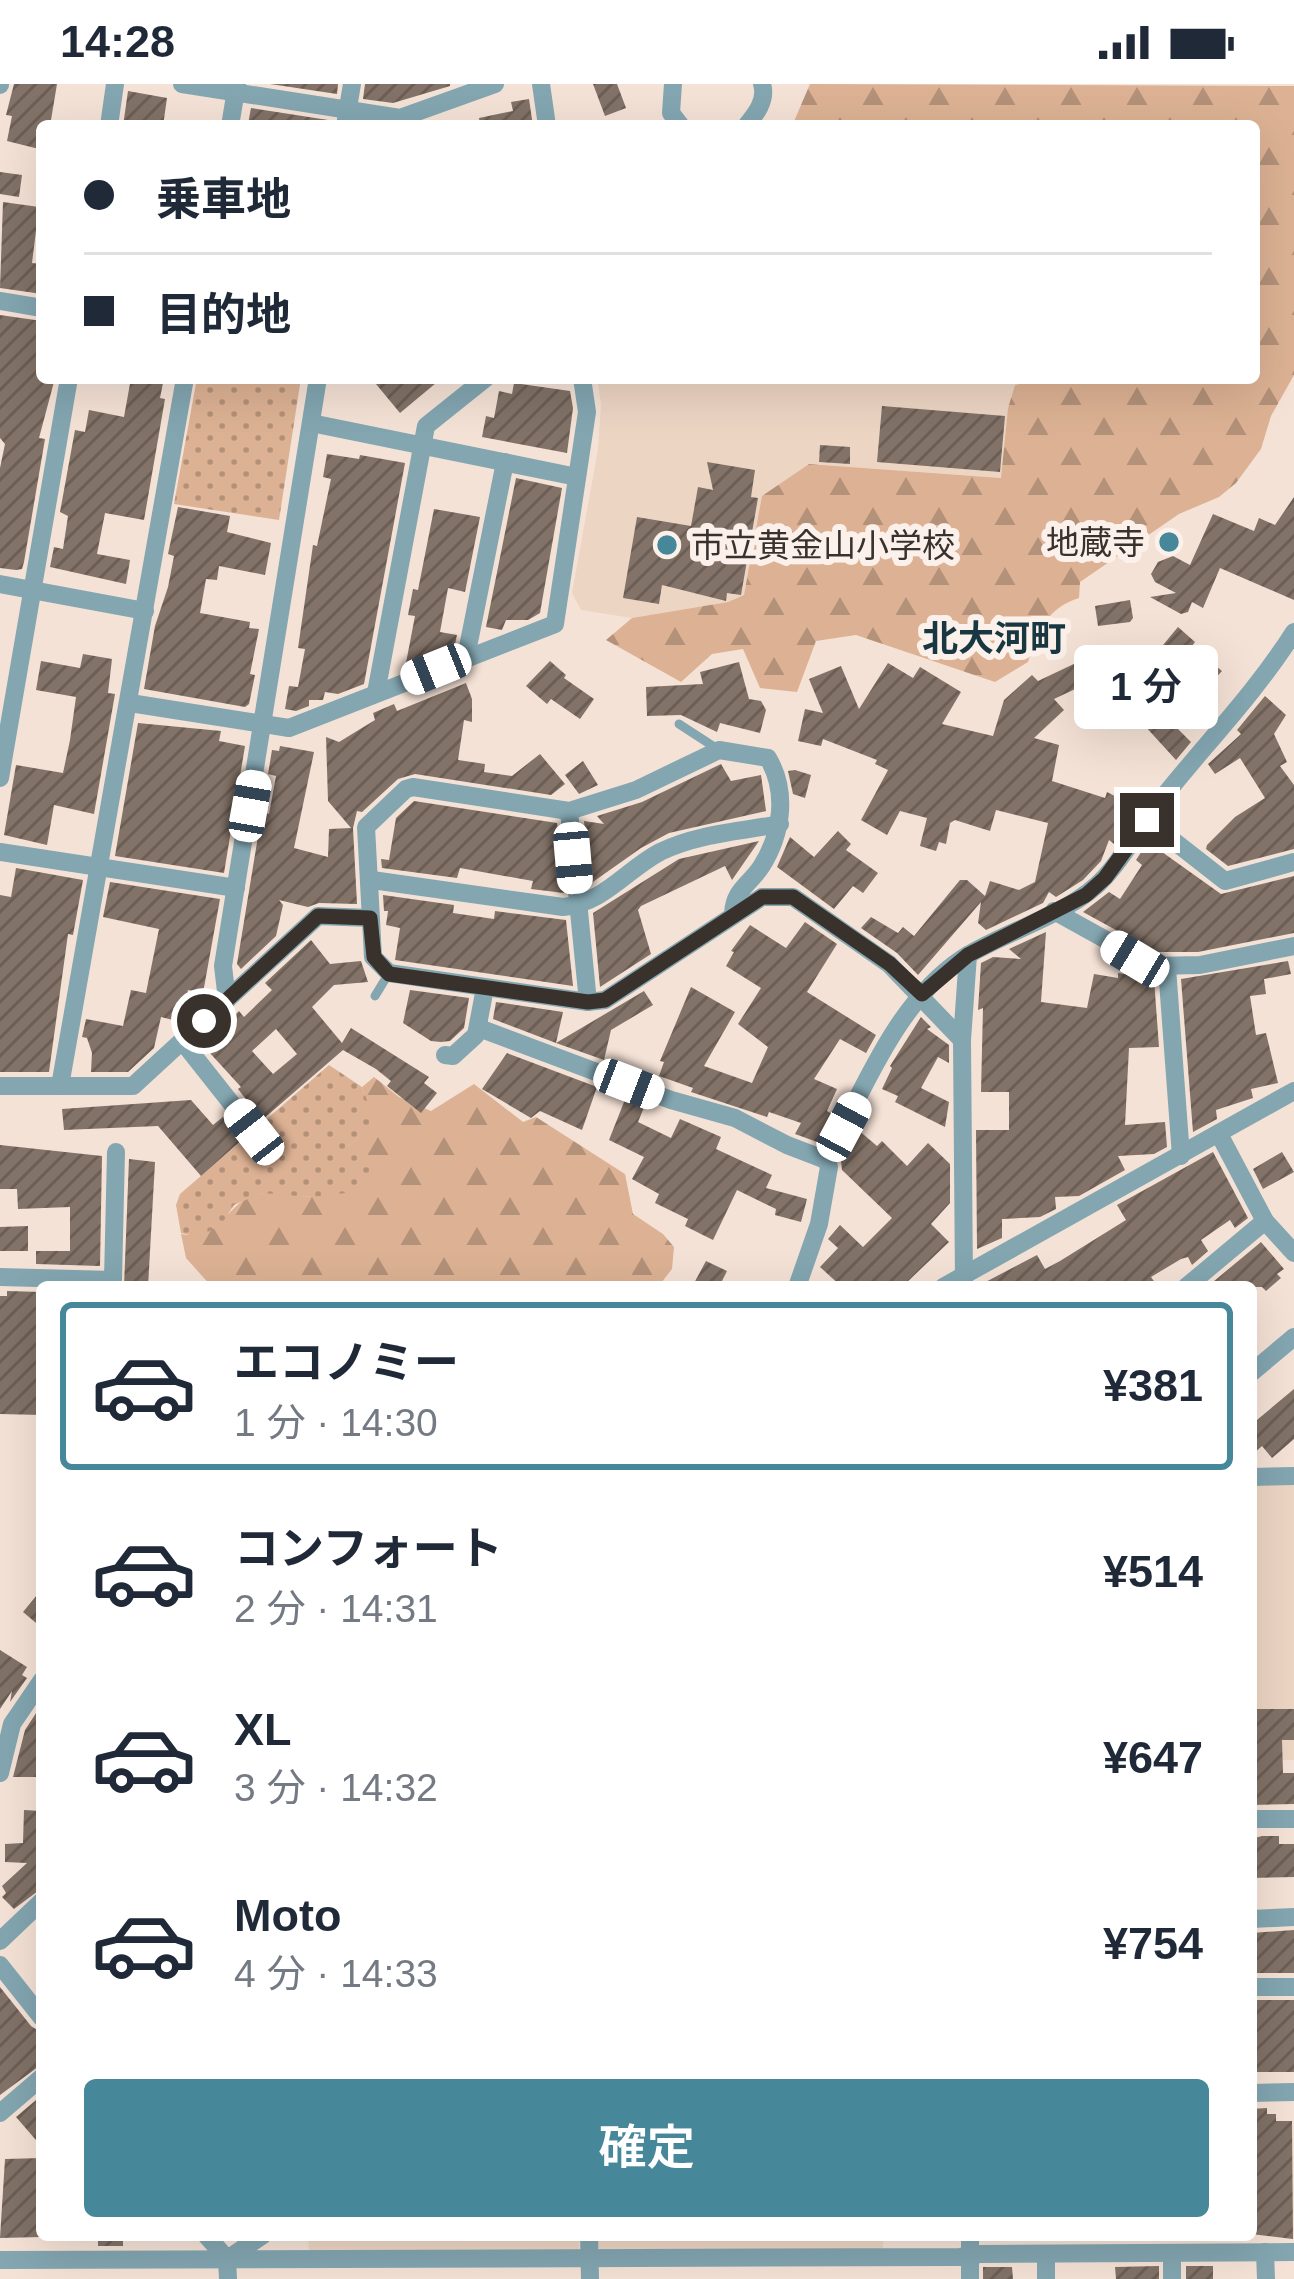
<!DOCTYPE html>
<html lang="ja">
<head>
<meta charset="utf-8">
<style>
	body { margin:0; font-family:Helvetica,"Noto Sans JP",sans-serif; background:#f2f2f3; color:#1f2937; height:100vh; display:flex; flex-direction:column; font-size:45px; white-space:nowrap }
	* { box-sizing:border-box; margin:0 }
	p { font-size:39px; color:#747a83 }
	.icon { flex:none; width:66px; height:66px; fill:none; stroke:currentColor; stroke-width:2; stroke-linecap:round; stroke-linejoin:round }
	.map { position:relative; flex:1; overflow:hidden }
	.side { position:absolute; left:36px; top:1197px; width:1221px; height:960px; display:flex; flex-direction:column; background:#fff; border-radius:12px; box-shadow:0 12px 48px #0002 }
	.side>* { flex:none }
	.guide { position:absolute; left:36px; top:36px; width:1224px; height:264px; border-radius:12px; box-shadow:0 12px 48px #0002; display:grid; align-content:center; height:264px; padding:0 48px; background:#fff }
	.end { position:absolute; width:54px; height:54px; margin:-27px; border:15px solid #38312c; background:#fff; box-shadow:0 0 0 6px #fff }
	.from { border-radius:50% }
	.bubble { position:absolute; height:84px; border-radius:12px; background:#fff; box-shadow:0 12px 48px #0002; font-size:39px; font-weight:600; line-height:84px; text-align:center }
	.car { position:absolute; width:36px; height:72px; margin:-36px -18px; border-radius:15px; box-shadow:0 0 9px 3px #0007; background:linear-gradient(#fff 24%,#345 0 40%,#fff 0 76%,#345 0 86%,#fff 0) }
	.guide b { display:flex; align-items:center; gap:42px; height:114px; font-size:45px }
	.guide b+b { border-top:3px solid #e0e1e3 }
	.guide i { width:30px; height:30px; background:#1f2937 }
	ul { padding:21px 0 0; list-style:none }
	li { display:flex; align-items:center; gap:36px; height:168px; margin:0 24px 18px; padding:0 24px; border:6px solid transparent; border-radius:12px }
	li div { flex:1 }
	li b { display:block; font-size:45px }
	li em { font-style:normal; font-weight:600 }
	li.selected { border-color:#468799 }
	li>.icon { width:108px; height:108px; stroke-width:1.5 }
	.cta { display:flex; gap:24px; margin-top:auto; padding:24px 48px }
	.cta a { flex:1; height:138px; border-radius:12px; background:#468799; color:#fff; font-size:48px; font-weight:600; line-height:138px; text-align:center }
	.status { display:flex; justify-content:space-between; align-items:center; height:84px; padding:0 60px; background:#fff; direction:ltr }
	.status svg { height:33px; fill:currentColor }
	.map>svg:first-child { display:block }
	.built { fill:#edd5c4 }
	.forest { fill:url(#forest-firs) }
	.park { fill:url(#park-dots) }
	.building { fill:url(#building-hatch); fill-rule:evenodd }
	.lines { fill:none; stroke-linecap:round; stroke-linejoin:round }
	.service { stroke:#83a6b1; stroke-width:9 }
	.minor { stroke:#83a6b1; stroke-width:18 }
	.route { stroke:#38312c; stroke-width:15 }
	.poi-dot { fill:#468799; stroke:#fcf1ea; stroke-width:4.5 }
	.labels { text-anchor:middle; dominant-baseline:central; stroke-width:12; stroke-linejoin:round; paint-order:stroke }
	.poi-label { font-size:33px; fill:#38312c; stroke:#fcf1ea; text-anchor:end }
	.neighbourhood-label { font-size:36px; font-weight:bold; fill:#183740; stroke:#fcf1ea }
</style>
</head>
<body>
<div class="status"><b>14:28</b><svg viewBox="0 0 49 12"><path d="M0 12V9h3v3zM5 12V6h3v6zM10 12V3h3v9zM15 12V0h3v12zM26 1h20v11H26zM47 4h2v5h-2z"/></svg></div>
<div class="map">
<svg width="1294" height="2195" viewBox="0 0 1294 2195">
	<defs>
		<pattern id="forest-firs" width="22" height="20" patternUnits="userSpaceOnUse" patternTransform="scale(3)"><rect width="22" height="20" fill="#ddb294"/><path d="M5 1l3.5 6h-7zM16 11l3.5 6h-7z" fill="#b49179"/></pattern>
		<pattern id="park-dots" width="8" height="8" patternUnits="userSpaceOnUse" patternTransform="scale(3)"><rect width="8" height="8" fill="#ddb294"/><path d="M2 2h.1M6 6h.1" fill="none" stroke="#b49179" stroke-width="1.8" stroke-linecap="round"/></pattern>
		<pattern id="building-hatch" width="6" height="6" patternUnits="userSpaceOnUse" patternTransform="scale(3)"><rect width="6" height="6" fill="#827267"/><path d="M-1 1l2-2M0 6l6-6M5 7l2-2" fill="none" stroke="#6b5e55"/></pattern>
	</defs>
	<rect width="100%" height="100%" fill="#f5e2d6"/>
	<g class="built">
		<polygon points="597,294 1048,294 1015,301 1008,324 1002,394 809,380 763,412 744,511 728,518 632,534 581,526 572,509 598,365 601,320"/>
		<rect x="1251" y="1398" width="43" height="278"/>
		<polygon points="308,2151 579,2151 579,2164 576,2168 309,2170"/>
		<polygon points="595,2151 883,2151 883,2167 602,2167 595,2161"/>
	</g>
	<g class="forest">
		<path d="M810,0L1294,2V291L1271,332L1261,365L1236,399L1219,413L1179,430L1080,498L1079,514C1047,524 1037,548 1028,578L995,598L856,551L816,557L797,608L760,604L743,565L712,570L681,598L606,556L632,534L728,518L744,511L762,412L809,380L1001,394L1008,324L1015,301L1048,294H1254V42H792Z"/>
		<path d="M374,993L399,1013L431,1027L474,1000L523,1038L536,1033L625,1090L633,1130L663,1150L674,1163L672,1185L658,1203H212L186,1174L181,1150C225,1158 224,1115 263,1109C277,1107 296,1112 311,1113L348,1062L375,1040L362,1003Z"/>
	</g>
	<g class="park">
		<polygon points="197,294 301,294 279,436 174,420"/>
		<polygon points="329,981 362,1003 376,1040 348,1062 370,1082 372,1097 363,1107 311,1113 262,1109 234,1121 221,1141 198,1153 181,1149 176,1121 180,1110"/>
	</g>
	<g class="building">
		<polygon points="14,0 57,0 50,42 42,42 39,65 7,57 12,32 6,31"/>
		<polygon points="270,0 338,0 337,10"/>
		<polygon points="365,0 450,0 450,2 393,19 363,15"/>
		<polygon points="593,0 617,0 626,24 605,32"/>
		<polygon points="128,7 167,14 163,42 123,42"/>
		<polygon points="529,15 533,42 480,42 479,34 513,27 511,18"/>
		<polygon points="251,24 328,36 327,42 248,40"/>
		<polygon points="0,88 22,91 19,113 0,110"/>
		<polygon points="3,118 39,123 42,148 36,147 32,179 42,180 42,210 0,204"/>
		<polygon points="0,231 42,237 42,294 55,294 39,354 45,355 24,478 22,485 16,486 0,484 0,384 5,360 0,354"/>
		<polygon points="131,294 164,294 160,314 165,315 144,436 105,429 97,470 130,476 126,500 50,483 54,463 63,465 68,432 60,428 75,346 85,348 89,326 124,333"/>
		<polygon points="371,294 442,294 400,329"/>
		<polygon points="514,299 570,307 573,324 567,369 482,353 486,332 494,334 499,307 512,310"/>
		<polygon points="882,322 1005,332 1000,388 877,378"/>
		<polygon points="820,361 850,363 850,380 819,378"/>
		<polygon points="327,370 359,375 360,371 405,379 364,600 338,610 325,608 323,616 309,616 309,622 296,627 285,625 289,602 298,603 305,565 298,564 313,461 317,462 331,395 323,393"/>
		<polygon points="707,378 755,386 751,413 758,414 741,511 727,509 726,517 662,501 659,520 623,514 637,433 691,442 698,403 713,406"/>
		<polygon points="516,394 562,404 540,529 528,536 506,536 502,546 486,543"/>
		<polygon points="1294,413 1294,516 1220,484 1203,524 1192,518 1188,528 1181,530 1150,513 1176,509 1155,498 1151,490 1158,478 1173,472 1190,481 1213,430 1254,447 1259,434 1275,441"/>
		<polygon points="178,423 230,432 227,448 271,459 265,491 219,482 217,496 206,495 200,529 250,538 249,544 259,545 250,590 255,591 249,620 245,623 144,605 155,542 168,503 174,472 168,470"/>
		<polygon points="434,425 480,433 465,508 448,504 440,548 457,551 454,565 405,584 415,532 408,531 413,505 418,506"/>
		<polygon points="1130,516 1133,534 1130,538 1098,542 1095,522"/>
		<polygon points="1178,543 1195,558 1192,562 1222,587 1183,629 1187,633 1177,644 1191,658 1176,676 1144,641 1157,628 1129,602"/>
		<polygon points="1099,568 1114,602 1106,612 1088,599 1054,615 1064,626 1034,654 1059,661 1052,697 1105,714 1107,708 1138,724 1114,760 1109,756 1101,777 1083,796 1056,813 1049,808 1043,819 986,846 978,839 981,818 918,891 897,869 861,844 871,833 898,849 903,843 914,852 960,796 967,796 985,812 990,797 1019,806 1035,798 1048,739 996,726 990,747 955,736 950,739 946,760 939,758 936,767 920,762 927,734 900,727 887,751 861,736 888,686 875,680 877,676 823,655 821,662 798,657 805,625 823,629 809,595 841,582 859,625 888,579 913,594 920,583 961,608 942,640 993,652 1004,616 1032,591 1038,597"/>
		<polygon points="83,570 112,575 108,609 115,610 94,730 54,721 47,761 4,751 16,681 63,689 70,656 76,613 36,606 41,577 80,584"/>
		<polygon points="550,577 566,591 564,594 594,615 580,635 551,615 547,620 526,602"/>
		<polygon points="739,578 749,615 761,617 766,626 760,649 720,639 717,648 681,631 647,632 646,603 703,600 700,588"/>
		<polygon points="466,599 472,615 472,638 464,636 458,676 485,680 484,688 512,692 540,670 565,700 551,711 415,690 398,695 362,728 357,727 353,744 357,820 319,819 308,823 279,816 283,821 276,852 241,885 237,880 262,728 269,730 276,692 268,690 272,666 279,667 280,662 314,668 294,764 328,773 329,745 351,744 328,717 326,653 339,658 375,636 373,629 394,620 397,627"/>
		<polygon points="1265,612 1286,631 1274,650 1287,678 1280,682 1294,701 1294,765 1228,782 1206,765 1207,761 1235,733 1265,714 1240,674 1215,690 1208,680 1241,650 1237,646"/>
		<polygon points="138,639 221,647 219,657 245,662 224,789 115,772"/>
		<polygon points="583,677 598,701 579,710 565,691"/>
		<polygon points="721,680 731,697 761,691 766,727 669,749 641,764 590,800 584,737 604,740 597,732 642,718"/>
		<polygon points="795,686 811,691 805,714 793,710 788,687"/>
		<polygon points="414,717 557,739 564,809 531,805 533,797 460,784 457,794 382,784 381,775 389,776 396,734"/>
		<polygon points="838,747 851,760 846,766 878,789 863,809 853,802 834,825 777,783 790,753 814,773"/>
		<polygon points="759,757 732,796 725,782 641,822 638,826 651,870 600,903 593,829 679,775"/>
		<polygon points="1148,758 1221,810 1294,792 1294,849 1198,868 1156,868 1083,828 1109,808 1120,815 1142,781 1136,776"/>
		<polygon points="16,784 83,796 73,851 68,850 49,988 0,988 0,811 11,813"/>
		<polygon points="110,798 220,815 203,909 188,906 181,938 161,933 154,964 128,988 91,988 92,969 87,954 82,953 86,935 123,942 131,906 146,909 159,845 103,833"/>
		<polygon points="383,811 454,821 453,829 494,835 495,827 566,836 573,902 395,876 400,844 386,841 388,827 384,827"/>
		<polygon points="805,838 837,860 807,908 876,951 866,969 840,955 814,995 837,1005 827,1027 834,1031 820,1059 795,1050 801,1039 769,1028 767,1033 691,1008 693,1004 659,992 664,978 660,977 691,903 735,928 704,982 752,999 768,963 738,940 761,904 726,882 734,868 731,867 750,841 786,864"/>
		<polygon points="1046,848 1041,918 1087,924 1094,890 1118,894 1118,889 1154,895 1159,963 1129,964 1125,1041 1165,1038 1167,1063 1154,1070 1118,1072 1125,1086 1079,1112 1055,1113 1056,1125 1040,1133 1002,1135 1002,1154 977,1165 976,1046 1009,1046 1009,1008 981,1008 983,924 978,926 981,879 993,873 1021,875 1009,865"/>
		<path d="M311,856L330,880L361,877L368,898L334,901L312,923L342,959L351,944L429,993L424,999L437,1009L421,1029L387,1002L391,997L376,985L343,966L262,1036L238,1005L241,1003L209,968L216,961L210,954L239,927L244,933L272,906L265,899ZM276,945L297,970L273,990L252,967Z"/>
		<polygon points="1288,877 1291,890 1264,895 1266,910 1250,912 1256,951 1266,949 1278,999 1251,1005 1253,1014 1216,1026 1217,1035 1193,1048 1181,895"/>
		<polygon points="410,906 469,914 464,944 450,957 441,958 431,957 403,939"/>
		<polygon points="644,907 653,921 611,946 604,976 556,959"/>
		<polygon points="496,918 563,928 556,959 493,935"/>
		<polygon points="921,933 931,943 927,945 949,961 949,979 938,973 921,1004 949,1018 945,1043 895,1018 898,1012 882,1005 892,984 890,982"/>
		<polygon points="507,969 597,1003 582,1046 540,1027 531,1034 482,1005"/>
		<polygon points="626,1013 645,1021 638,1038 671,1054 680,1035 721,1053 716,1065 772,1091 766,1104 807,1115 801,1138 775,1131 776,1125 737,1106 713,1156 685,1142 688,1135 655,1119 659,1110 632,1095 644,1073 609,1056"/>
		<polygon points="191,1016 213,1041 224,1032 243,1055 201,1092 158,1042 64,1046 62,1025"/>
		<polygon points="857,1045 877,1062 882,1057 907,1082 928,1059 950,1080 950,1119 931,1140 949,1158 902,1203 842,1203 820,1183 838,1164 828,1155 840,1141 863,1163 892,1134 842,1086 841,1077"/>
		<polygon points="0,1061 102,1072 100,1182 36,1180 36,1167 70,1167 70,1123 18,1125 17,1105 0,1105"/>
		<polygon points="1213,1068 1248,1134 1235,1144 1230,1136 1201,1156 1208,1167 1192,1181 1188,1173 1181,1175 1151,1193 1158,1203 976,1203 1037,1171 1045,1185 1060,1177 1126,1136 1117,1121"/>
		<polygon points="1282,1068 1294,1088 1263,1105 1253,1085"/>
		<polygon points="129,1075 155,1078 148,1203 124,1203"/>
		<polygon points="28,1142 28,1167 0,1167 0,1143"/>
		<polygon points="1261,1158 1284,1185 1277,1190 1281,1194 1266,1207 1262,1203 1207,1203"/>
		<polygon points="706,1177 727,1187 719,1203 692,1203"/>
		<polygon points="7,1207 42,1208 42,1331 0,1330 0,1212 7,1212"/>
		<polygon points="1294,1305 1294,1355 1272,1374 1262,1362 1251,1372 1251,1341"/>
		<polygon points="42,1505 42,1544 23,1528"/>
		<polygon points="0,1566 27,1583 22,1591 27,1594 10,1618 12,1607 0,1625"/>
		<polygon points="42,1620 42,1693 13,1693 25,1646"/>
		<polygon points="1251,1625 1294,1625 1294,1656 1282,1656 1283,1689 1294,1689 1294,1720 1251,1721 1251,1688 1254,1688"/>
		<polygon points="24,1726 42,1727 42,1804 14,1825 2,1813 6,1809 2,1802 27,1779 5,1778 5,1760 23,1759"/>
		<polygon points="1262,1752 1279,1752 1279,1760 1294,1760 1294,1793 1251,1794 1251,1755"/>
		<polygon points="1294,1846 1294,1889 1251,1889 1251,1849"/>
		<polygon points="0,1903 31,1942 42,1949 42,1980 0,2011"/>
		<rect x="1251" y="1916" width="43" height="72"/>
		<polygon points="42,2011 42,2063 16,2033"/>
		<polygon points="1267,2024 1267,2030 1276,2030 1276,2037 1292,2037 1293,2155 1251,2150 1251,2025"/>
		<polygon points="42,2074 42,2153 0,2154 5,2075"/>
		<rect x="98" y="2151" width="25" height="11"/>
		<polygon points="1138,2151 1203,2151 1203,2155 1138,2156"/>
		<polygon points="1159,2182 1159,2195 1116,2195 1115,2183"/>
		<rect x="1186" y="2182" width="27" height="13"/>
		<polygon points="983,2183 1012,2183 1013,2195 983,2195"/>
	</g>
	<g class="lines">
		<g class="service">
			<polyline points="679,640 719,666"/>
			<polyline points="375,912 389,889"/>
		</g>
		<g class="minor">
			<polyline points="182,0 400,34 495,0"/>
			<polyline points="541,0 547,42"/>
			<polyline points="673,0 671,29 681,42"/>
			<polyline points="0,1 0,0"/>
			<polyline points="109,42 115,0"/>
			<polyline points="230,42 237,0"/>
			<polyline points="345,42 352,0"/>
			<path d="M746,42C756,30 767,16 762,0"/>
			<polyline points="0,217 42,224"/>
			<polyline points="311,339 577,393"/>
			<polyline points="0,500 145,527"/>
			<polyline points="466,573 505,378"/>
			<polyline points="376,609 426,342 486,294"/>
			<polyline points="130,619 289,644 555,540 587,328 582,294"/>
			<polyline points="0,694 69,294"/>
			<polyline points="569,727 588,918"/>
			<polyline points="1147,736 1225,797 1294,778"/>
			<polyline points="0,768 236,804"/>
			<path d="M372,796L563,823C604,819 626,786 660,768C696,750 742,747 780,740"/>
			<polyline points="1054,827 1153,882 1200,881 1294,862"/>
			<path d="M733,830C734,806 748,802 761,783C782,750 788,708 768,674L719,666L636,706L569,727L413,703L406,705L366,743L373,873L389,889L588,918L605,916L762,813H793L889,880L962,956"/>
			<polyline points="1167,884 1181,1072"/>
			<polyline points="227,916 223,882 318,294"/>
			<polyline points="479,944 671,1016 735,1034 787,1061 826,1076"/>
			<polyline points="182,957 254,1048"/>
			<polyline points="445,971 453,972 476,951 485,904"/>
			<polyline points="0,1002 133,1002 318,832 370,834"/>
			<polyline points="60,1002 185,294"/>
			<polyline points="1219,1050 1265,1137 1294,1169"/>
			<polyline points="0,1193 113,1196 116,1068"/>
			<polyline points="964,1198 962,956 968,871"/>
			<path d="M797,1203L819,1140L829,1083L826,1076C863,1007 896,918 963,874C1005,847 1072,830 1105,793C1127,769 1143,738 1164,712C1208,657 1256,608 1294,548"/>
			<polyline points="943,1203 1294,1007"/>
			<polyline points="1186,1203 1265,1137"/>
			<polyline points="1251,1289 1294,1253"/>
			<polyline points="1251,1393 1294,1392"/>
			<polyline points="0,1689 12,1640 42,1596"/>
			<polyline points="1251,1735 1294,1735"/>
			<polyline points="1251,1835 1294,1833"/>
			<polyline points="0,1857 42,1817"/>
			<polyline points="0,1881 42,1934"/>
			<polyline points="1251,1903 1294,1903"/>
			<polyline points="1251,2009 1294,2008"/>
			<polyline points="0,2029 42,1993"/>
			<polyline points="206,2151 227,2175 228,2195"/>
			<polyline points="589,2151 590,2195"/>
			<polyline points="1265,2168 1266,2195"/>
			<polyline points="232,2172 263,2151"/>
			<polyline points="0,2176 960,2173 980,2170 1294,2168"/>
			<polyline points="970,2195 970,2151"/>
			<polyline points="1046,2195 1046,2170"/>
			<polyline points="1172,2195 1172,2169"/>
		</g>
	</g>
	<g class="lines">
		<polyline class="route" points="204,937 318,832 370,834 374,873 389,890 588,918 605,916 762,813 793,813 890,880 922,910 968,871 1086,811 1105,794 1147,736"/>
	</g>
	<g class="poi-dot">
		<circle cx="1169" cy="458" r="12"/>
		<circle cx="667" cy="461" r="12"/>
	</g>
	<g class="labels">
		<g class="poi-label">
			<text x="1145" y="458">地蔵寺</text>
			<text x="691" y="461" text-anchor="start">市立黄金山小学校</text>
		</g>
		<g class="neighbourhood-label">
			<text x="994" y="554">北大河町</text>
		</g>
	</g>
</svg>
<i class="end from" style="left:204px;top:937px"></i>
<i class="end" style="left:1147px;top:736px"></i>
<div class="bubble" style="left:1074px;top:561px;width:144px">1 分</div>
<i class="car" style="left:436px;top:585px;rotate:248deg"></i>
<i class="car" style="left:250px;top:722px;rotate:10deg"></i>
<i class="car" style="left:573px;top:774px;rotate:175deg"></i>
<i class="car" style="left:1135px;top:875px;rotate:301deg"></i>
<i class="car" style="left:629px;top:1000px;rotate:111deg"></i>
<i class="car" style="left:844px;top:1043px;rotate:28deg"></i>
<i class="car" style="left:254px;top:1048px;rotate:322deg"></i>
<div class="guide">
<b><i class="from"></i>乗車地</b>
<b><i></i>目的地</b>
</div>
<section class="side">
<ul>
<li class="selected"><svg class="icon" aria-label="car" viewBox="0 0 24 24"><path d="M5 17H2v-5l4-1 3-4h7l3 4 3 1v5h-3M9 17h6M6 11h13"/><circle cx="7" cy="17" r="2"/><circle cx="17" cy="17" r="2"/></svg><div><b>エコノミー</b><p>1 分 · 14:30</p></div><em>¥381</em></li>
<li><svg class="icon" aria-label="car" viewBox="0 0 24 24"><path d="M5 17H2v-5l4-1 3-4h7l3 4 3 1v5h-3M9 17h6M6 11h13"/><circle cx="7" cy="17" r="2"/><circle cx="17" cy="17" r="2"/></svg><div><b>コンフォート</b><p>2 分 · 14:31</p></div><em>¥514</em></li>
<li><svg class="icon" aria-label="car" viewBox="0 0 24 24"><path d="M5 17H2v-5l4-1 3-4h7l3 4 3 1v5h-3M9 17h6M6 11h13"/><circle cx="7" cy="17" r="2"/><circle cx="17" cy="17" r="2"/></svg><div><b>XL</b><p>3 分 · 14:32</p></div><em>¥647</em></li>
<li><svg class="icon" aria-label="car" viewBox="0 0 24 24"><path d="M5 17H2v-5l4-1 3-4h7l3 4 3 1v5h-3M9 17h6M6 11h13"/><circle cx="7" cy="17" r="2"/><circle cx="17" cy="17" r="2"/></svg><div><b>Moto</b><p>4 分 · 14:33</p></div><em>¥754</em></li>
</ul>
<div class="cta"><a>確定</a></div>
</section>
</div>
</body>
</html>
